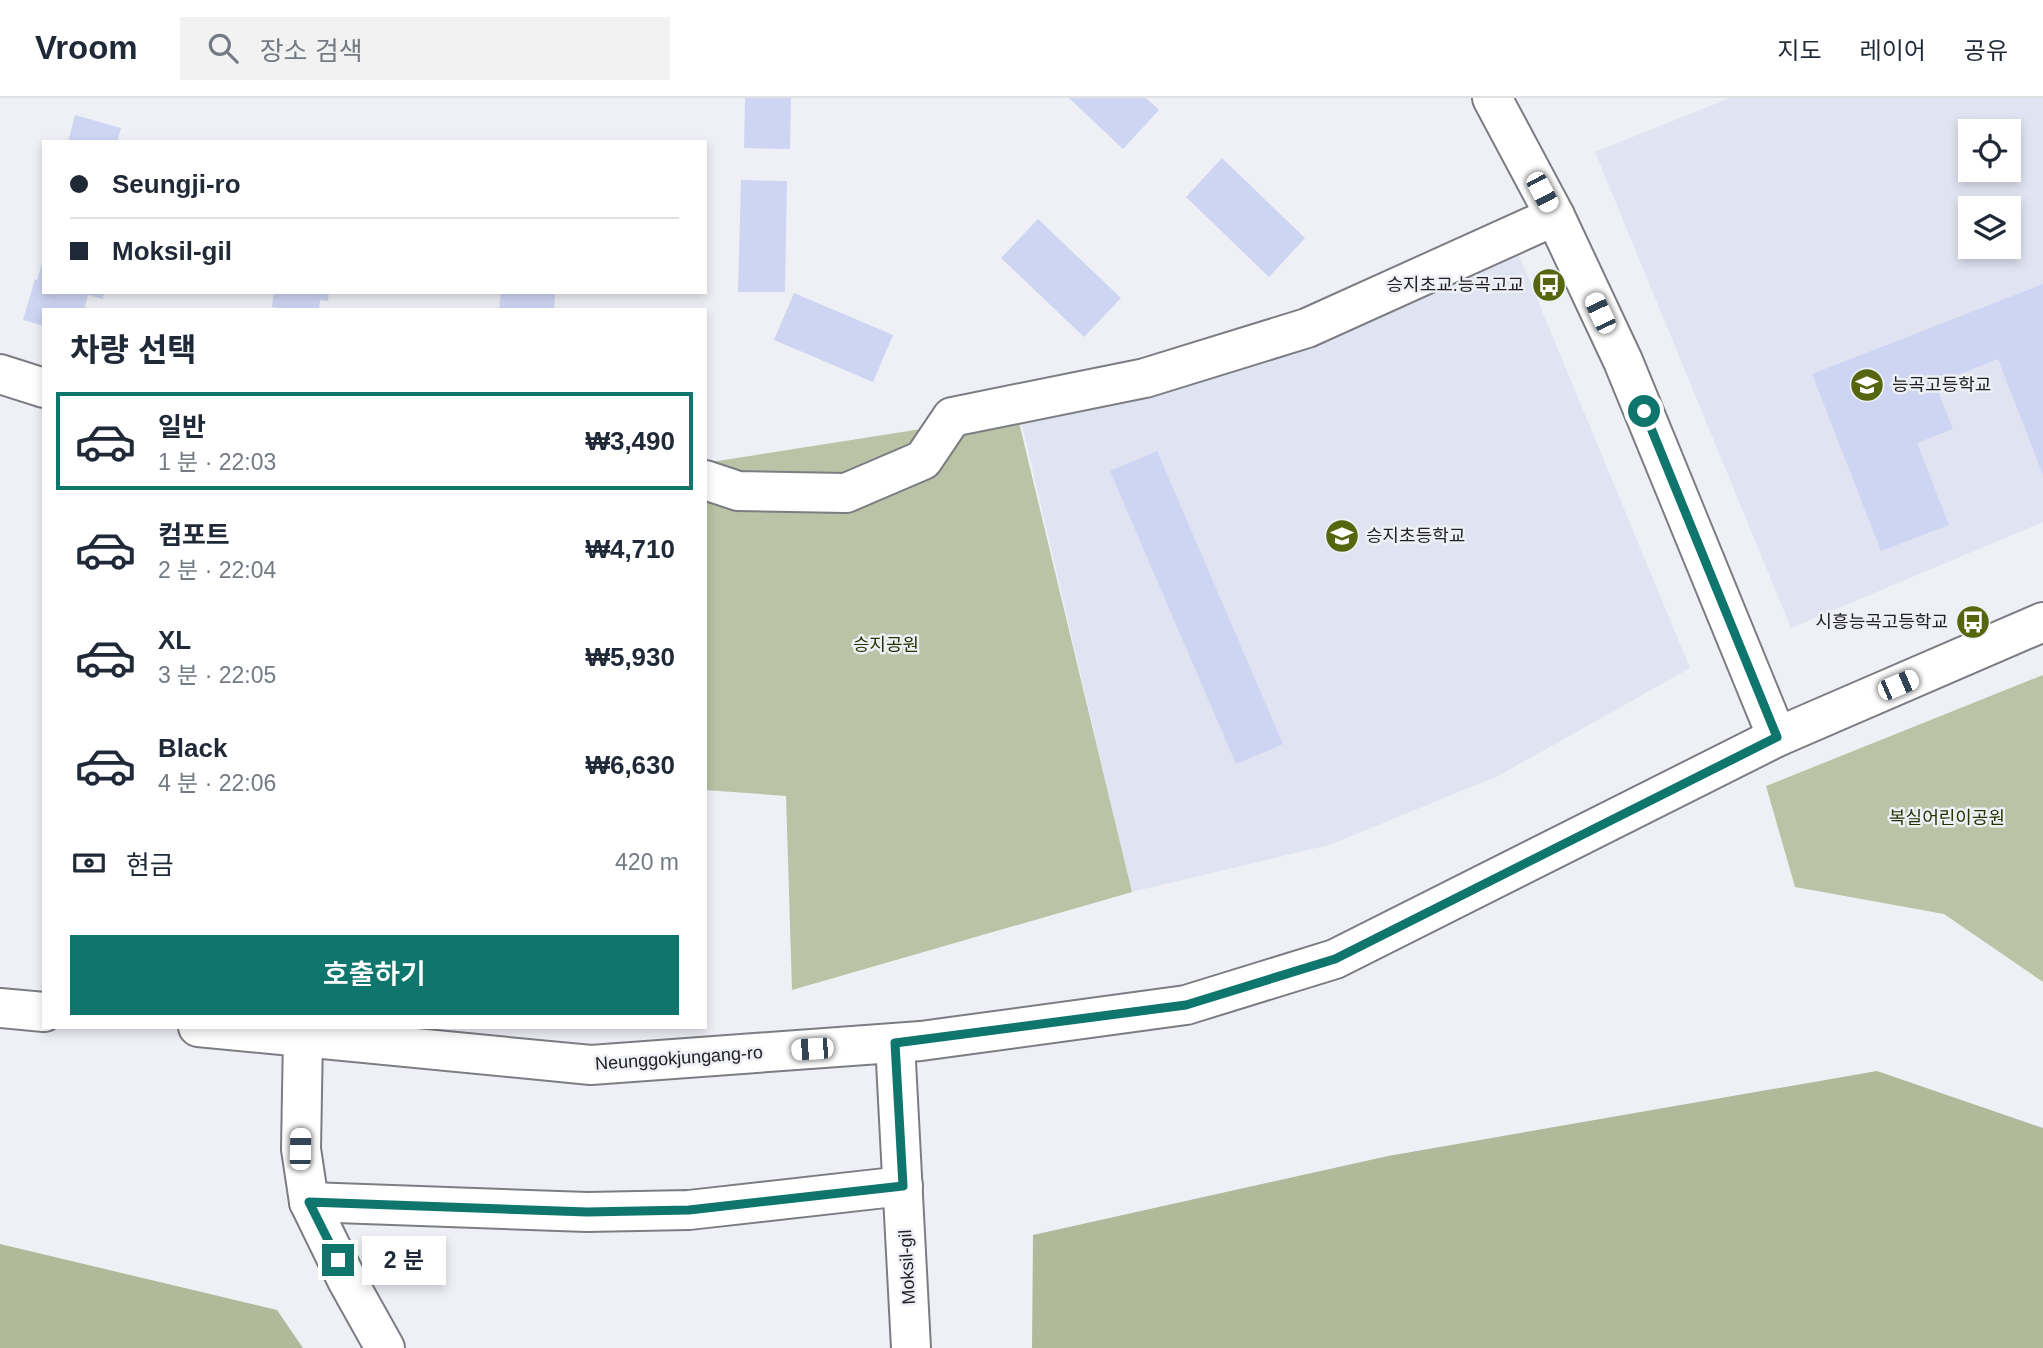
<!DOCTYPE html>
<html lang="ko">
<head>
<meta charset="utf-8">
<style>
	body { margin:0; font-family:Helvetica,"Noto Sans KR",sans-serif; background:#f2f2f3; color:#1f2937; height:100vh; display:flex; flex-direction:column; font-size:26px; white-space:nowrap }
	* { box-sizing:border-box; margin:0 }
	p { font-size:23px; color:#747a83 }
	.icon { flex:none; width:38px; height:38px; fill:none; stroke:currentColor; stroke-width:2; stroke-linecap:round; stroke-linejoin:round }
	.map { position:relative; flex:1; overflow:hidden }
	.sheet { position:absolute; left:42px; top:210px; width:665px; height:721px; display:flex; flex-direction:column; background:#fff; border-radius:0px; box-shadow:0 4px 10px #0003 }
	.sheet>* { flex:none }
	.top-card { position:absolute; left:42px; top:42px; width:665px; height:154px; border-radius:0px; box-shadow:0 4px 10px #0003; display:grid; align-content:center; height:154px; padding:0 28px; background:#fff }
	.fabs { position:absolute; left:1958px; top:21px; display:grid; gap:14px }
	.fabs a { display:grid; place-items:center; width:63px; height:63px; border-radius:0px; background:#fff; box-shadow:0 4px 10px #0003; font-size:35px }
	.end { position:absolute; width:32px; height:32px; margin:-16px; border:9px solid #0f766e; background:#fff; box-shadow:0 0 0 4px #fff }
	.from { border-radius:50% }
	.bubble { position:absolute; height:49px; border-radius:0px; background:#fff; box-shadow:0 4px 10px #0003; font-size:23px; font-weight:600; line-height:49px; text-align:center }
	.car { position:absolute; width:21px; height:42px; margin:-21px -10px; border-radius:9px; box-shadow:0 0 5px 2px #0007; background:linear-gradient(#fff 24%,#345 0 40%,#fff 0 76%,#345 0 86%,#fff 0) }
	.top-card b { display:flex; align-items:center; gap:24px; height:66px; font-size:26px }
	.top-card b+b { border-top:2px solid #e0e1e3 }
	.top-card i { width:18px; height:18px; background:#1f2937 }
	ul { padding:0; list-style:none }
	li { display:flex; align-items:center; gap:21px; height:98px; margin:0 14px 10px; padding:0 14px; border:4px solid transparent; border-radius:0px }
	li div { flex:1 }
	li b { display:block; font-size:26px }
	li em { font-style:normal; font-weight:600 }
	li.on { border-color:#0f766e }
	li>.icon { width:63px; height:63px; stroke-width:1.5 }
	h2 { padding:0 28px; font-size:32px; line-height:84px }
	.pay { display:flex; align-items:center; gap:18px; height:77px; padding:0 28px; font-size:26px }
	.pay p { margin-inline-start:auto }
	.cta { display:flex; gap:14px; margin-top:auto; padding:14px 28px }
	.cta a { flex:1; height:80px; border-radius:0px; background:#0f766e; color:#fff; font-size:28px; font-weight:600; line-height:80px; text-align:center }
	header { display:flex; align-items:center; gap:42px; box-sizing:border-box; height:98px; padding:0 35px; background:#fff; border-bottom:2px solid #e0e1e3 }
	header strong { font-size:33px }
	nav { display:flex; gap:38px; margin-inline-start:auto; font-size:24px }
	.search { width:490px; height:63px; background:#f2f2f3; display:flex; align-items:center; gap:18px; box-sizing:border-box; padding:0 24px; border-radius:0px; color:#747a83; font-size:26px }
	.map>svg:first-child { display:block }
	.built { fill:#e0e3f1; fill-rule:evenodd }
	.green { fill:#bbc3a6 }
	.forest { fill:#b1b99b }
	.building { fill:#ced5f3 }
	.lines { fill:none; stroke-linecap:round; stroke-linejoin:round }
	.minor-casing { stroke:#7c7d83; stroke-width:42 }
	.minor { stroke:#fff; stroke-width:38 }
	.route { stroke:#0f766e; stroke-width:9 }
	.labels { text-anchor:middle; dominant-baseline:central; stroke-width:5; stroke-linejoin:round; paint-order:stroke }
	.poi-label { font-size:18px; fill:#222225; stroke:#eef0f6; text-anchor:end }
	.park-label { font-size:18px; fill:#283100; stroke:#eef0f6 }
	.street-label { font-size:18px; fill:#222225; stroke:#eef0f6 }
</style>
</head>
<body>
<header>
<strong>Vroom</strong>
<div class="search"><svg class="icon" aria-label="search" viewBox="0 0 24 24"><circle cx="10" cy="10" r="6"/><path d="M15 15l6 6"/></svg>장소 검색</div>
<nav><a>지도</a><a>레이어</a><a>공유</a></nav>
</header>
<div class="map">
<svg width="2043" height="1250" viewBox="0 0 2043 1250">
	<rect width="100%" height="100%" fill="#eef0f6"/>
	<g class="built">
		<path d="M1730,0H2043V424L1791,530L1595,54ZM1970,33H2009V72H1970ZM1970,110H2009V149H1970Z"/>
		<polygon points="1511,138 1690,570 1498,678 1329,747 1132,794 1017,306 1145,280"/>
	</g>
	<g class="green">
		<polygon points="1017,316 1132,794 792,892 786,698 705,692 705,365"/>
		<polygon points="2043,577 2043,884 1944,816 1795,789 1766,688"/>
	</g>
	<g class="forest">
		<polygon points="1877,973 2043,1030 2043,1250 1032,1250 1033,1137 1388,1058"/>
		<polygon points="0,1146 277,1212 303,1250 0,1250"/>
	</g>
	<g class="building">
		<polygon points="745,0 791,0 790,51 744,50"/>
		<polygon points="1069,0 1146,0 1159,12 1123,51"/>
		<polygon points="75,17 121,30 117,44 68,44"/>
		<polygon points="1222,60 1305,140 1269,179 1186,99"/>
		<polygon points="741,82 787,83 785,194 738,194"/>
		<polygon points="1038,121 1121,200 1084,239 1001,160"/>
		<polygon points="43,162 44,194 104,194 103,201 88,197 84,212 44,212 44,228 23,222 35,181 37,182"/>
		<polygon points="2043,186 2043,377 1998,261 1935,286 1953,331 1917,345 1949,427 1881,453 1812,276"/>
		<polygon points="274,194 329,194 328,203 320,202 319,212 279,212 279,210 272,209"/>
		<polygon points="501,194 555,194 554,212 499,212"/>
		<polygon points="794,195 893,237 873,284 774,242"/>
		<polygon points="1157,353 1283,646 1236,666 1110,373"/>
	</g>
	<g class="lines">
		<g class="minor-casing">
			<g id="minor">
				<polyline points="1492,0 1555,118 1623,263 1777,639"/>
				<polyline points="0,276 44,290"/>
				<polyline points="705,382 738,393 846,395 923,362 952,319 1145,280 1307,230 1555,118"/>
				<polyline points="0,910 44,914"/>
				<polyline points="198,929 591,967 921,943 1186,907 1335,861 1777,639 2043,524"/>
				<polyline points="303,939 301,1051 309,1104 347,1182 385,1250"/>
				<polyline points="895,945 911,1250"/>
				<polyline points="309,1104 587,1114 689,1112 903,1088"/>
			</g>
		</g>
		<use href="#minor" class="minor"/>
	</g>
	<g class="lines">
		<polyline class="route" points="338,1162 309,1104 587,1114 689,1112 903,1088 895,945 1186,907 1335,861 1777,639 1644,313"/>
	</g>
	<defs>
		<g id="bus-disc" transform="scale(1.75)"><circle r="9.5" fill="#56660e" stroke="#eef0f6"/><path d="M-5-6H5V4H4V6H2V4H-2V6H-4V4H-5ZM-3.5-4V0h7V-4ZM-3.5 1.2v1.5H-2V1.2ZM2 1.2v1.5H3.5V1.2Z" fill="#fff"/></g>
		<g id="school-disc" transform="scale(1.75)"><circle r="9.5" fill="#56660e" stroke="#eef0f6"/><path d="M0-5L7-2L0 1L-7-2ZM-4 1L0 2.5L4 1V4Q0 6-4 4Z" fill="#fff"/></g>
	</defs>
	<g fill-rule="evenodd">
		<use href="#bus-disc" x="1549" y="187"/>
		<use href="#school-disc" x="1867" y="287"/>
		<use href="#school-disc" x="1342" y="438"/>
		<use href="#bus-disc" x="1973" y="524"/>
	</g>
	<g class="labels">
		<g class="poi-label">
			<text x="1524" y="187">승지초교.능곡고교</text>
			<text x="1892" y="287" text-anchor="start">능곡고등학교</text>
			<text x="1366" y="438" text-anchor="start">승지초등학교</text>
			<text x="1948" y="524">시흥능곡고등학교</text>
		</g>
		<g class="park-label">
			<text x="886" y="547">승지공원</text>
			<text x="1947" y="720">복실어린이공원</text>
		</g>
		<g class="street-label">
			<text transform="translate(679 960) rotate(-4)">Neunggokjungang-ro</text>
			<text transform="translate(907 1169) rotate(-93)">Moksil-gil</text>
		</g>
	</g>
</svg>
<div class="fabs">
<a><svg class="icon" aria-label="locate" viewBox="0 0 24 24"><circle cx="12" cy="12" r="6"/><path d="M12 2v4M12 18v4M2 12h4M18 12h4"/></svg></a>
<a><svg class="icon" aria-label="layers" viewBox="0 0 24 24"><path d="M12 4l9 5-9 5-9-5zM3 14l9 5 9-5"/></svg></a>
</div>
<i class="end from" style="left:1644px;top:313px"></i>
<i class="end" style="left:338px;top:1162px"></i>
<div class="bubble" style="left:362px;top:1138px;width:84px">2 분</div>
<i class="car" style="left:1542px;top:94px;rotate:152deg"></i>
<i class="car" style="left:1600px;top:215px;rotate:335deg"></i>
<i class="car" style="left:1898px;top:587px;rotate:67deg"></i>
<i class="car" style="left:812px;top:951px;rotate:266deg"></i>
<i class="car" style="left:300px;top:1051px;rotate:1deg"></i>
<div class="top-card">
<b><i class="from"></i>Seungji-ro</b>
<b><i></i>Moksil-gil</b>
</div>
<section class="sheet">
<h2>차량 선택</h2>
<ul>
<li class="on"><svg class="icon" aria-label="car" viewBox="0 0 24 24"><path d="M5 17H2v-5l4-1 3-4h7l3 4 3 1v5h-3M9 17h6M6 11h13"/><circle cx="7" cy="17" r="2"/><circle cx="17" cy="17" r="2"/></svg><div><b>일반</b><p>1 분 · 22:03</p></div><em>₩3,490</em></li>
<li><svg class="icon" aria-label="car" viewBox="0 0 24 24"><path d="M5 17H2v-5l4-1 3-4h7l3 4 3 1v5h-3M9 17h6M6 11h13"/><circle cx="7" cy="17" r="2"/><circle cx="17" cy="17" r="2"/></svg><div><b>컴포트</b><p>2 분 · 22:04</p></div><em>₩4,710</em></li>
<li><svg class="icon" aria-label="car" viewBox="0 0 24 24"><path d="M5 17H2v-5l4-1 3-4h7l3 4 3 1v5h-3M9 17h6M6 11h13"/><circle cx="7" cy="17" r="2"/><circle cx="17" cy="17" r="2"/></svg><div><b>XL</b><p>3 분 · 22:05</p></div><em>₩5,930</em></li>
<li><svg class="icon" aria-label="car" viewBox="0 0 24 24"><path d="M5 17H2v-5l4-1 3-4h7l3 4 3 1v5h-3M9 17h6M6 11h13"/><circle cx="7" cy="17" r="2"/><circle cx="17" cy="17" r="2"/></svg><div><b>Black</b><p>4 분 · 22:06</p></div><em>₩6,630</em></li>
</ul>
<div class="pay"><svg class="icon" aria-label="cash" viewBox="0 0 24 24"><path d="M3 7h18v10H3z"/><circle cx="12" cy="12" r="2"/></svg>현금<p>420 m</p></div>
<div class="cta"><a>호출하기</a></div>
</section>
</div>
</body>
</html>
